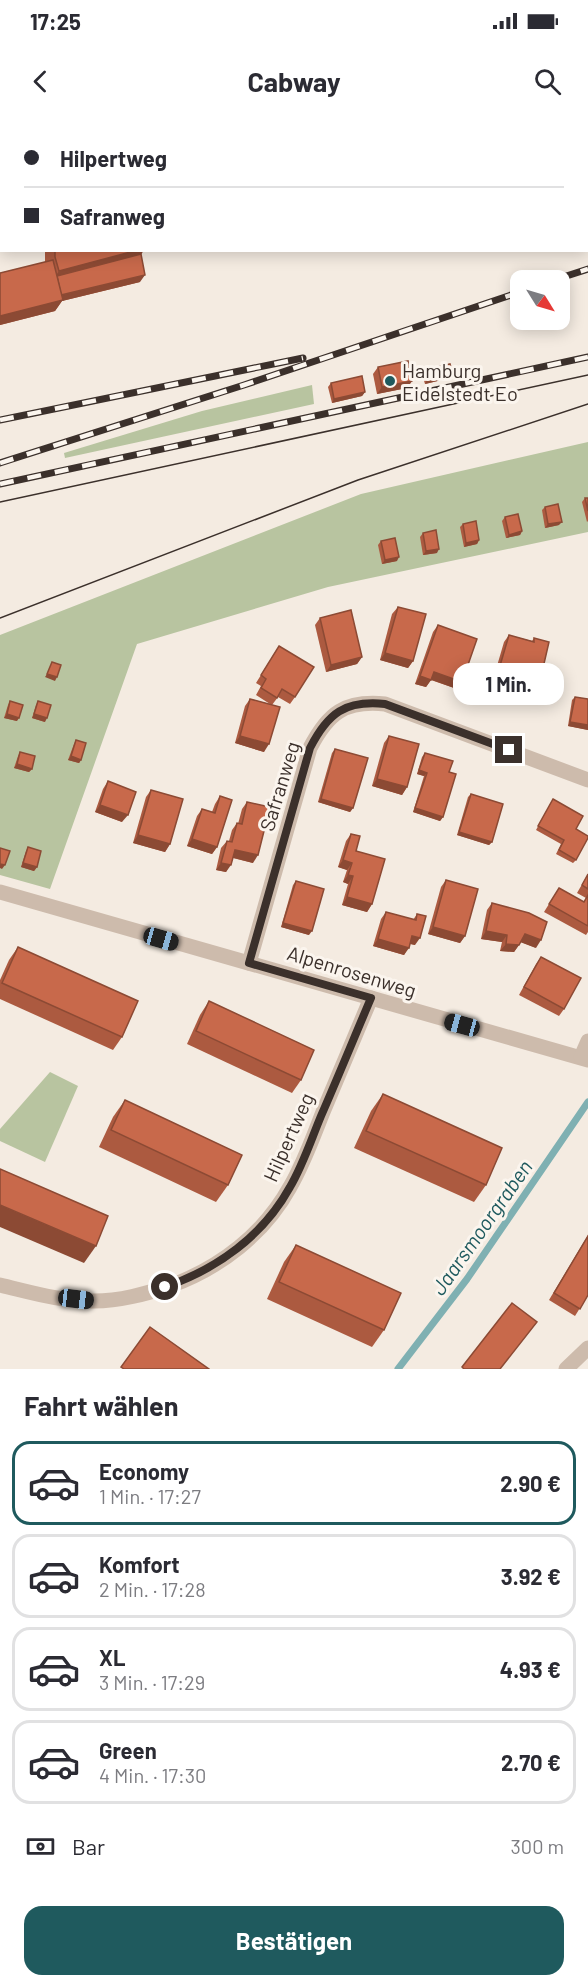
<!DOCTYPE html>
<html lang="de">
<head>
<meta charset="utf-8">
<style>
	body { margin:0; font-family:Barlow,sans-serif; background:#f7f7f7; color:#2b2b33; height:100vh; display:flex; flex-direction:column; font-size:22px; white-space:nowrap }
	* { box-sizing:border-box; margin:0 }
	p { font-size:20px; color:#7c7c81 }
	.icon { flex:none; width:33px; height:33px; fill:none; stroke:currentColor; stroke-width:2; stroke-linecap:round; stroke-linejoin:round }
	.map { position:relative; height:1249px; overflow:hidden }
	.drawer { display:flex; flex-direction:column; background:#fff; flex:1 }
	.drawer>* { flex:none }
	.guide { position:absolute; left:0px; top:0px; width:588px; height:132px; box-shadow:0 3px 15px #0003; display:grid; align-content:center; height:132px; padding:0 24px; background:#fff }
	.needle { width:39px; rotate:127deg }
	.fabs { position:absolute; left:510px; top:150px; display:grid; gap:12px }
	.fabs a { display:grid; place-items:center; width:60px; height:60px; border-radius:12px; background:#fff; box-shadow:0 3px 15px #0003; font-size:30px }
	.end { position:absolute; width:27px; height:27px; margin:-14px; border:8px solid #3b302b; background:#fff; box-shadow:0 0 0 3px #fff }
	.from { border-radius:50% }
	.bubble { position:absolute; height:42px; border-radius:18px; background:#fff; box-shadow:0 3px 15px #0003; font-size:20px; font-weight:700; line-height:42px; text-align:center }
	.car { position:absolute; width:18px; height:36px; margin:-18px -9px; border-radius:8px; box-shadow:0 0 4px 2px #0007; background:linear-gradient(#222 24%,#8ab4d8 0 40%,#222 0 76%,#8ab4d8 0 86%,#222 0) }
	.guide b { display:flex; align-items:center; gap:21px; height:57px; font-size:22px }
	.guide b+b { border-top:2px solid #e1e1e2 }
	.guide i { width:15px; height:15px; background:#2b2b33 }
	ul { padding:0; list-style:none }
	li { display:flex; align-items:center; gap:18px; height:84px; margin:0 12px 9px; padding:0 12px; border:3px solid #e1e1e2; border-radius:18px }
	li div { flex:1 }
	li b { display:block; font-size:22px }
	li em { font-style:normal; font-weight:700 }
	li.selected { border-color:#1f5a5e }
	li>.icon { width:54px; height:54px; stroke-width:1.5 }
	h2 { padding:0 24px; font-size:27px; line-height:72px }
	.pay { display:flex; align-items:center; gap:15px; height:66px; padding:0 24px; font-size:22px }
	.pay p { margin-inline-start:auto }
	.button { display:flex; gap:12px; margin-top:auto; padding:12px 24px }
	.button a { flex:1; height:69px; border-radius:18px; background:#1f5a5e; color:#fff; font-size:24px; font-weight:700; line-height:69px; text-align:center }
	.status { display:flex; justify-content:space-between; align-items:center; height:42px; padding:0 30px; background:#fff; direction:ltr }
	.status svg { height:16px; fill:currentColor }
	header { display:flex; justify-content:space-between; align-items:center; height:78px; padding:0 24px; background:#fff; font-size:27px; font-weight:700 }
	.map>svg:first-child { display:block }
	.green { fill:#b8c4a0 }
	.lines { fill:none; stroke-linecap:round; stroke-linejoin:round }
	.stream { stroke:#7fb0b2; stroke-width:7 }
	.minor { stroke:#cdbbac; stroke-width:15 }
	.tram { stroke:#3b302b; stroke-width:1.5 }
	.rail-casing { stroke:#3b302b; stroke-width:7 }
	.rail { stroke:#fbf5ee; stroke-width:4.5; stroke-dasharray:14; stroke-linecap:butt }
	.wall { fill:#ac5a40 }
	.shaded-wall { fill:#8c4a34 }
	.building { fill:#c8694b; stroke:#8c4a34; stroke-width:1.5 }
	.route { stroke:#3b302b; stroke-width:8 }
	.poi-dot { fill:#1f5a5e; stroke:#fbf5ee; stroke-width:2 }
	.labels { text-anchor:middle; dominant-baseline:central; stroke-width:6; stroke-linejoin:round; paint-order:stroke }
	.poi-label { font-size:20px; fill:#3b302b; stroke:#fbf5ee; text-anchor:start }
	.street-label { font-size:20px; fill:#3b302b; stroke:#fbf5ee }
	.water-label { font-size:21px; font-style:italic; fill:#1f5a5e; stroke:#fbf5ee }
</style>
</head>
<body>
<div class="status"><b>17:25</b><svg viewBox="0 0 49 12"><path d="M0 12V9h3v3zM5 12V6h3v6zM10 12V3h3v9zM15 12V0h3v12zM26 1h20v11H26zM47 4h2v5h-2z"/></svg></div>
<header><svg class="icon" aria-label="back" viewBox="0 0 24 24"><path d="M15 5l-7 7 7 7"/></svg>Cabway<svg class="icon" aria-label="search" viewBox="0 0 24 24"><circle cx="10" cy="10" r="6"/><path d="M15 15l6 6"/></svg></header>
<div class="map">
<svg width="588" height="1249" viewBox="0 0 588 1249">
	<rect width="100%" height="100%" fill="#f4ebe1"/>
	<g class="green">
		<polygon points="312,265 314,284 65,338 64,333 202,291"/>
		<polygon points="588,322 588,412 328,467 137,524 50,769 0,755 0,515 361,374"/>
		<polygon points="50,952 78,966 45,1042 0,1021 0,1009"/>
	</g>
	<g class="lines">
		<polyline class="stream" points="398,1249 467,1159 588,982"/>
		<g class="minor">
			<polyline points="40,2 40,0"/>
			<polyline points="0,37 2,37"/>
			<polyline points="0,98 2,96"/>
			<polyline points="0,772 588,940"/>
			<path d="M249,843L310,628C328,593 345,580 385,584L588,660"/>
			<polyline points="581,937 588,921"/>
			<path d="M0,1165C30,1172 63,1182 94,1181C120,1181 145,1174 170,1166C220,1148 264,1114 290,1067C304,1043 313,1017 323,992C339,954 355,916 371,878"/>
			<polyline points="566,1249 588,1228"/>
		</g>
		<g class="tram">
			<polyline points="0,382 588,255"/>
			<polyline points="0,498 358,360 588,284"/>
		</g>
		<g class="rail-casing">
			<g id="rail">
				<polyline points="554,160 588,149"/>
				<polyline points="0,300 303,238"/>
				<polyline points="0,343 244,265 520,172"/>
				<polyline points="0,364 588,237"/>
			</g>
		</g>
		<use href="#rail" class="rail"/>
	</g>
	<g class="wall">
		<polygon points="45,130 144,130 141,134 140,162 62,181 55,191 0,205 0,153 45,142"/>
		<polygon points="378,247 412,261 407,268 377,274 373,254"/>
		<polygon points="425,250 453,255 450,258 425,264 422,254"/>
		<polygon points="331,263 365,272 362,276 332,283 328,267"/>
		<polygon points="585,378 588,378 588,401 587,402 582,382"/>
		<polygon points="545,387 559,405 545,408 542,390"/>
		<polygon points="505,397 522,411 520,415 506,418 502,401"/>
		<polygon points="463,404 479,420 477,424 464,427 460,407"/>
		<polygon points="423,413 437,433 423,435 420,417"/>
		<polygon points="381,421 397,441 382,444 378,425"/>
		<polygon points="398,487 413,541 408,548 380,540 392,494"/>
		<polygon points="320,498 362,537 357,544 326,552 315,505"/>
		<polygon points="438,505 462,562 457,569 431,560 426,567 415,564 433,512"/>
		<polygon points="509,515 532,521 534,518 537,555 528,552 520,571 492,563 504,522"/>
		<polygon points="279,526 295,577 290,584 278,577 272,585 264,632 235,623 245,586 250,579 270,584 256,575 261,566 256,563"/>
		<polygon points="575,577 588,579 588,610 568,606 572,580"/>
		<polygon points="10,581 17,601 4,598 8,585"/>
		<polygon points="38,581 45,602 32,598 36,585"/>
		<polygon points="389,616 407,667 402,675 372,666 384,623"/>
		<polygon points="76,620 81,640 79,643 68,640 74,624"/>
		<polygon points="335,629 353,688 350,692 318,682 332,633"/>
		<polygon points="20,632 32,649 29,652 14,648 18,636"/>
		<polygon points="425,633 449,652 443,697 440,701 413,692 424,656 417,654 422,637"/>
		<polygon points="108,661 122,702 95,692 103,669"/>
		<polygon points="151,670 170,724 165,732 133,723 146,677"/>
		<polygon points="471,674 492,722 489,725 457,715 468,677"/>
		<polygon points="220,676 217,727 212,734 187,726 197,696 202,689 212,692 215,684"/>
		<polygon points="553,679 576,709 576,740 573,743 556,734 561,724 536,710"/>
		<polygon points="247,682 253,743 233,738 226,752 216,750 221,728 227,721 229,721 232,710 237,703 238,704 242,689"/>
		<polygon points="351,714 372,784 367,792 342,785 348,764 343,762 347,750 338,747 346,721"/>
		<polygon points="28,727 37,747 34,751 21,747 26,731"/>
		<polygon points="588,754 588,812 586,815 544,792 559,768 583,782 586,778 577,773"/>
		<polygon points="446,760 465,816 460,823 428,814 441,767"/>
		<polygon points="296,761 309,815 281,807 293,765"/>
		<polygon points="492,783 536,828 521,822 514,832 500,831 502,822 481,819 487,790"/>
		<polygon points="386,792 413,800 417,794 415,825 410,824 404,835 373,826 381,799"/>
		<polygon points="18,827 122,917 113,930 0,879 0,860 9,840"/>
		<polygon points="541,837 564,889 559,896 519,875 536,844"/>
		<polygon points="209,881 301,960 292,973 187,924 200,895"/>
		<polygon points="383,974 486,1065 474,1082 354,1028 371,991"/>
		<polygon points="125,980 228,1065 216,1082 99,1027 113,997"/>
		<polygon points="588,1115 588,1175 575,1196 549,1180"/>
		<polygon points="296,1125 384,1210 372,1227 267,1179 284,1142"/>
	</g>
	<g class="shaded-wall">
		<polygon points="199,0 223,0 219,2 197,2"/>
		<polygon points="284,0 309,0 308,2 291,2"/>
		<polygon points="138,130 144,130 136,142 55,157 59,151"/>
		<polygon points="145,155 140,162 62,181 55,191 0,205 0,196 59,176"/>
		<polygon points="453,255 450,258 425,264 427,260"/>
		<polygon points="412,261 407,268 377,274 382,267"/>
		<polygon points="365,272 362,276 332,283 334,279"/>
		<polygon points="562,402 559,405 545,408 548,404"/>
		<polygon points="522,411 520,415 506,418 509,415"/>
		<polygon points="479,420 477,424 464,427 466,423"/>
		<polygon points="439,429 437,433 423,435 426,431"/>
		<polygon points="399,437 397,441 382,444 385,440"/>
		<polygon points="385,533 413,541 408,548 380,540"/>
		<polygon points="362,537 357,544 326,552 331,545"/>
		<polygon points="531,544 543,548 537,555 526,552"/>
		<polygon points="434,552 462,562 457,569 429,559"/>
		<polygon points="47,554 57,557 55,561 45,557"/>
		<polygon points="420,556 431,560 426,567 415,564"/>
		<polygon points="497,556 525,563 520,571 492,563"/>
		<polygon points="7,594 19,598 17,601 4,598"/>
		<polygon points="34,594 47,598 45,602 32,598"/>
		<polygon points="570,602 588,605 588,610 568,606"/>
		<polygon points="240,616 269,624 264,632 235,623"/>
		<polygon points="71,636 81,640 79,643 68,640"/>
		<polygon points="17,644 32,649 29,652 14,648"/>
		<polygon points="419,650 427,653 424,656 417,654"/>
		<polygon points="377,659 407,667 402,675 372,666"/>
		<polygon points="321,679 353,688 350,692 318,682"/>
		<polygon points="100,685 128,695 122,702 95,692"/>
		<polygon points="415,688 443,697 440,701 413,692"/>
		<polygon points="459,712 492,722 489,725 457,715"/>
		<polygon points="138,715 170,724 165,732 133,723"/>
		<polygon points="192,719 217,727 212,734 187,726"/>
		<polygon points="235,730 258,735 253,743 230,737"/>
		<polygon points="343,740 352,743 347,750 338,747"/>
		<polygon points="23,743 37,747 34,751 21,747"/>
		<polygon points="221,743 231,745 226,752 216,750"/>
		<polygon points="0,744 5,745 2,749 0,748"/>
		<polygon points="348,755 353,756 348,764 343,762"/>
		<polygon points="347,777 372,784 367,792 342,785"/>
		<polygon points="283,803 312,811 309,815 281,807"/>
		<polygon points="433,807 465,816 460,823 428,814"/>
		<polygon points="486,811 507,815 502,822 481,819"/>
		<polygon points="525,814 541,820 536,828 520,822"/>
		<polygon points="412,816 420,818 415,825 407,823"/>
		<polygon points="378,819 409,828 404,835 373,826"/>
		<polygon points="506,824 519,825 514,832 500,831"/>
		<polygon points="0,1085 96,1126 84,1143 0,1107"/>
	</g>
	<g class="building">
		<polygon points="84,0 199,0 197,2 84,2"/>
		<polygon points="55,130 138,130 59,151 55,137"/>
		<polygon points="141,134 145,155 61,175 57,156"/>
		<polygon points="53,140 63,180 0,196 0,153"/>
		<polygon points="408,241 412,261 382,267 378,247"/>
		<polygon points="450,244 453,255 427,260 425,250"/>
		<polygon points="362,256 365,272 334,279 331,263"/>
		<polygon points="585,378 588,378 588,391"/>
		<polygon points="558,384 562,402 548,404 545,387"/>
		<polygon points="518,394 522,411 509,415 505,397"/>
		<polygon points="476,401 479,420 466,423 463,404"/>
		<polygon points="436,410 439,429 426,431 423,413"/>
		<polygon points="395,418 399,437 385,440 381,421"/>
		<polygon points="398,487 426,494 413,541 385,533"/>
		<polygon points="351,490 362,537 331,545 320,498"/>
		<polygon points="438,505 477,519 462,562 434,552 431,560 420,556"/>
		<polygon points="509,515 534,522 534,518 549,522 543,548 531,544 525,563 497,556"/>
		<polygon points="279,526 314,547 295,577 282,569 277,578 261,568 266,559 261,555"/>
		<polygon points="52,542 61,545 57,557 47,554"/>
		<polygon points="575,577 588,579 588,605 570,602"/>
		<polygon points="250,579 280,587 269,624 240,616"/>
		<polygon points="10,581 23,585 19,598 7,594"/>
		<polygon points="38,581 51,585 47,598 34,594"/>
		<polygon points="389,616 419,624 407,667 377,659"/>
		<polygon points="76,620 86,623 81,640 71,636"/>
		<polygon points="335,629 368,638 353,688 321,679"/>
		<polygon points="20,632 35,636 32,649 17,644"/>
		<polygon points="425,633 453,641 449,652 456,654 443,697 415,688 427,653 419,650"/>
		<polygon points="108,661 136,672 128,695 100,685"/>
		<polygon points="151,670 183,679 170,724 138,715"/>
		<polygon points="471,674 503,684 492,722 459,712"/>
		<polygon points="220,676 232,680 217,727 192,719 202,689 215,693"/>
		<polygon points="553,679 583,696 576,709 588,716 588,718 576,740 559,730 564,720 538,706"/>
		<polygon points="247,682 270,687 258,735 235,730 231,745 221,743 227,721 232,722 237,703 242,704"/>
		<polygon points="351,714 360,716 356,731 385,739 372,784 347,777 353,756 348,755 352,743 343,740"/>
		<polygon points="28,727 41,731 37,747 23,743"/>
		<polygon points="0,728 10,731 5,745 0,744"/>
		<polygon points="588,754 588,769 582,765"/>
		<polygon points="446,760 478,769 465,816 433,807"/>
		<polygon points="296,761 324,769 312,811 283,803"/>
		<polygon points="559,768 584,782 588,775 588,806 549,784"/>
		<polygon points="492,783 529,793 547,802 541,820 525,814 519,825 506,824 507,815 486,811"/>
		<polygon points="386,792 416,800 417,794 426,796 420,818 412,816 409,828 378,819"/>
		<polygon points="18,827 138,881 122,917 2,863"/>
		<polygon points="541,837 581,858 564,889 524,867"/>
		<polygon points="209,881 314,930 301,960 196,911"/>
		<polygon points="383,974 502,1028 486,1065 366,1011"/>
		<polygon points="125,980 242,1035 228,1065 111,1010"/>
		<polygon points="0,1049 108,1096 96,1126 0,1085"/>
		<polygon points="588,1116 588,1175 580,1189 554,1173"/>
		<polygon points="296,1125 401,1173 384,1210 279,1162"/>
		<polygon points="512,1183 537,1202 500,1249 464,1249 462,1247"/>
		<polygon points="150,1207 209,1249 124,1249 121,1247"/>
	</g>
	<g class="lines">
		<path class="route" d="M165,1167C217,1149 263,1116 290,1067C303,1045 311,1020 321,996C338,957 354,918 371,878L249,843L310,628C328,593 345,580 385,584L509,630"/>
	</g>
	<circle class="poi-dot" cx="390" cy="261" r="6"/>
	<g class="labels">
		<g class="poi-label">
			<text x="402" y="250">Hamburg<tspan x="402" dy="23">Eidelstedt Eo</tspan></text>
		</g>
		<g class="street-label">
			<text transform="translate(279 666) rotate(-73)">Safranweg</text>
			<text transform="translate(352 851) rotate(17)">Alpenrosenweg</text>
			<text transform="translate(288 1017) rotate(-66)">Hilpertweg</text>
		</g>
		<g class="water-label">
			<text transform="translate(481 1107) rotate(-55)">Jaarsmoorgraben</text>
		</g>
	</g>
</svg>
<div class="fabs">
<a><svg class="needle" viewBox="-14 -14 28 28"><path d="M0-13l5 13h-10z" fill="#e53935"/><path d="M0 13l5-13h-10z" fill="#7c7c81"/></svg></a>
</div>
<i class="end from" style="left:165px;top:1167px"></i>
<i class="end" style="left:509px;top:630px"></i>
<div class="bubble" style="left:453px;top:543px;width:111px">1 Min.</div>
<i class="car" style="left:161px;top:819px;rotate:106deg"></i>
<i class="car" style="left:462px;top:905px;rotate:285deg"></i>
<i class="car" style="left:76px;top:1179px;rotate:97deg"></i>
<div class="guide">
<b><i class="from"></i>Hilpertweg</b>
<b><i></i>Safranweg</b>
</div>
</div>
<section class="drawer">
<h2>Fahrt wählen</h2>
<ul>
<li class="selected"><svg class="icon" aria-label="car" viewBox="0 0 24 24"><path d="M5 17H2v-5l4-1 3-4h7l3 4 3 1v5h-3M9 17h6M6 11h13"/><circle cx="7" cy="17" r="2"/><circle cx="17" cy="17" r="2"/></svg><div><b>Economy</b><p>1 Min. · 17:27</p></div><em>2.90 €</em></li>
<li><svg class="icon" aria-label="car" viewBox="0 0 24 24"><path d="M5 17H2v-5l4-1 3-4h7l3 4 3 1v5h-3M9 17h6M6 11h13"/><circle cx="7" cy="17" r="2"/><circle cx="17" cy="17" r="2"/></svg><div><b>Komfort</b><p>2 Min. · 17:28</p></div><em>3.92 €</em></li>
<li><svg class="icon" aria-label="car" viewBox="0 0 24 24"><path d="M5 17H2v-5l4-1 3-4h7l3 4 3 1v5h-3M9 17h6M6 11h13"/><circle cx="7" cy="17" r="2"/><circle cx="17" cy="17" r="2"/></svg><div><b>XL</b><p>3 Min. · 17:29</p></div><em>4.93 €</em></li>
<li><svg class="icon" aria-label="car" viewBox="0 0 24 24"><path d="M5 17H2v-5l4-1 3-4h7l3 4 3 1v5h-3M9 17h6M6 11h13"/><circle cx="7" cy="17" r="2"/><circle cx="17" cy="17" r="2"/></svg><div><b>Green</b><p>4 Min. · 17:30</p></div><em>2.70 €</em></li>
</ul>
<div class="pay"><svg class="icon" aria-label="cash" viewBox="0 0 24 24"><path d="M3 7h18v10H3z"/><circle cx="12" cy="12" r="2"/></svg>Bar<p>300 m</p></div>
<div class="button"><a>Bestätigen</a></div>
</section>
</body>
</html>
